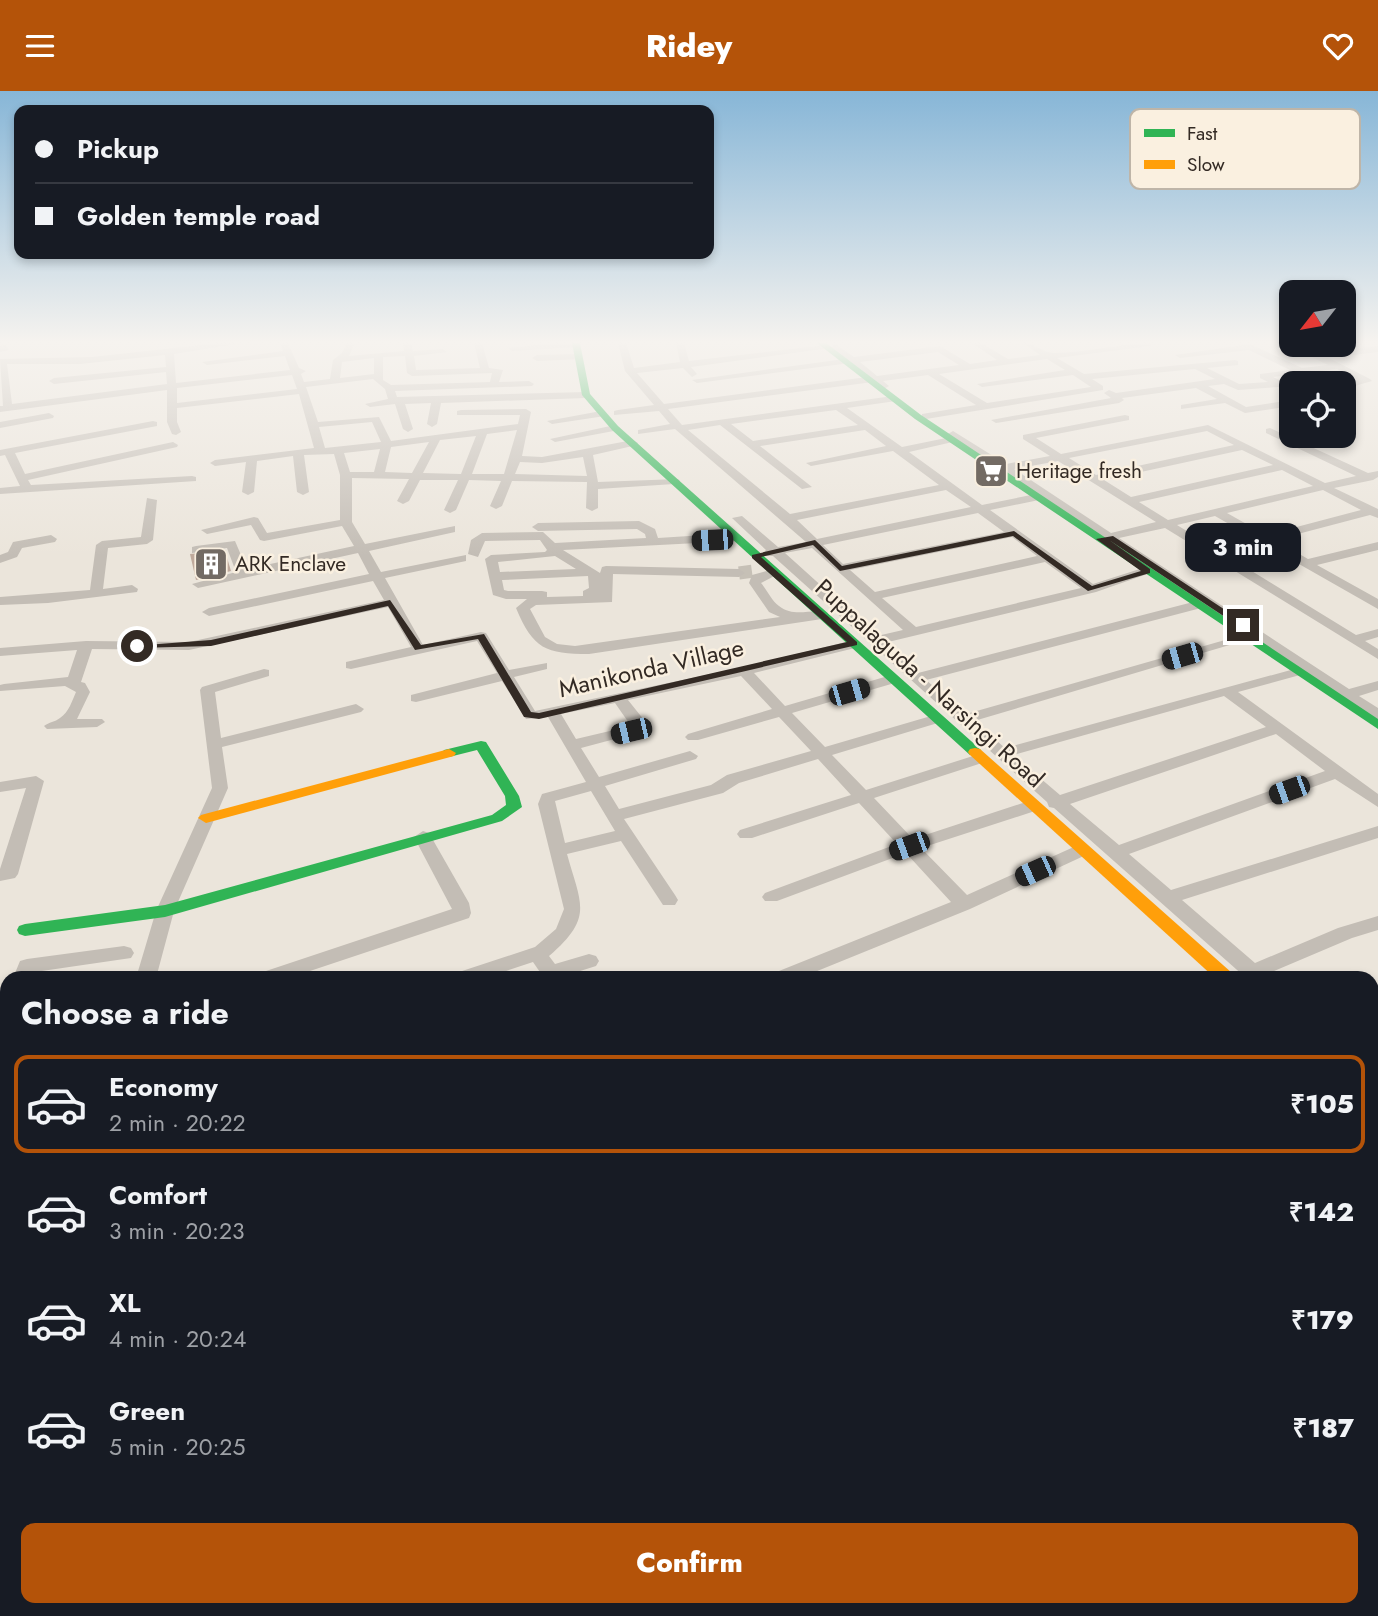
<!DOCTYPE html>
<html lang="en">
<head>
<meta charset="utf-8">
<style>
	body { margin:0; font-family:Jost,sans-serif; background:#20242c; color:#f1f3f6; height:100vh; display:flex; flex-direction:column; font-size:26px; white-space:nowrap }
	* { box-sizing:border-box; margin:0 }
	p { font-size:23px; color:#9ea1a6 }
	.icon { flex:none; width:38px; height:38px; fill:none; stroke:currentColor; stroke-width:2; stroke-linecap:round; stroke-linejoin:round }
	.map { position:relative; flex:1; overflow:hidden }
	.details { position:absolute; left:0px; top:880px; width:1379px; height:646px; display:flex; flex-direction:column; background:#171b24; border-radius:21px 21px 0 0; box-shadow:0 4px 10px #0003 }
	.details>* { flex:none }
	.banner { position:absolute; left:14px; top:14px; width:700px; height:154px; border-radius:14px; box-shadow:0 4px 10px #0003; display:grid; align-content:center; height:154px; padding:0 21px; background:#171b24 }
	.needle { width:46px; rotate:239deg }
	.controls { position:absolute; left:1279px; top:189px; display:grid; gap:14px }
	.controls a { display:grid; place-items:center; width:77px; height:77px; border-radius:14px; background:#171b24; box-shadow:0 4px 10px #0003; font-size:35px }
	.end { position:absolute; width:32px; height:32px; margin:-16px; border:9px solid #332a24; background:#fff; box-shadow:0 0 0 4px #fff }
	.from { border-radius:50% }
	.bubble { position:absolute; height:49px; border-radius:14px; background:#171b24; box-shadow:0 4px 10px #0003; font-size:23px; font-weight:800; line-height:49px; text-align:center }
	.car { position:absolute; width:21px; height:42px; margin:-21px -10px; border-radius:9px; box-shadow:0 0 5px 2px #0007; background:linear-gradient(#222 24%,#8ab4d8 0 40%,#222 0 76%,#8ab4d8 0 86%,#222 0) }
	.banner b { display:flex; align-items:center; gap:24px; height:66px; font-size:26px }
	.banner b+b { border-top:2px solid #363941 }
	.banner i { width:18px; height:18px; background:#f1f3f6 }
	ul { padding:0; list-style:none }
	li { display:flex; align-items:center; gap:21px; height:98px; margin:0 14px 10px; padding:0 7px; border:4px solid transparent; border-radius:14px }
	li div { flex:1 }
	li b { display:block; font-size:26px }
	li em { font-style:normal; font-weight:800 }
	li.on { border-color:#b45309 }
	li>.icon { width:63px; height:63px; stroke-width:1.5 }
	h2 { padding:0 21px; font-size:32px; line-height:84px }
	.primary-button { display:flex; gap:14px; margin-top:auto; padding:14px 21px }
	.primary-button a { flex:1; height:80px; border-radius:14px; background:#b45309; color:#fff; font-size:28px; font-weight:800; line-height:80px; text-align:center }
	header { display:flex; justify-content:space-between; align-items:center; height:91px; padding:0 21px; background:#b45309; color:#fff; font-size:32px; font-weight:800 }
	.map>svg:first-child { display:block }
	.building { fill:#c0aa9c }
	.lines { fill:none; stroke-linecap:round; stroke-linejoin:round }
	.street-tunnel { stroke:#c6c0b6; stroke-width:13; stroke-dasharray:13 6; stroke-linecap:butt }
	.street { fill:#c3bdb5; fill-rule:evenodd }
	.fast { fill:#30b455; fill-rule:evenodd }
	.slow { fill:#ff9f0a; fill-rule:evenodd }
	.route { fill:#332a24 }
	.labels { text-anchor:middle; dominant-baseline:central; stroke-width:5; stroke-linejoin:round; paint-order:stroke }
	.far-poi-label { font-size:21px; fill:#332a24; stroke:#faf0e0; text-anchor:start }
	.street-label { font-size:24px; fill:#332a24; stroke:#faf0e0 }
	.key { fill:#faf0e0; stroke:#beb5a8; stroke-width:2 }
	.key-label { font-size:19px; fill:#332a24 }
</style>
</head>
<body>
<header><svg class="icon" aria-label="menu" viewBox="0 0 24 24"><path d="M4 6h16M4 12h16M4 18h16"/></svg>Ridey<svg class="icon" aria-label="heart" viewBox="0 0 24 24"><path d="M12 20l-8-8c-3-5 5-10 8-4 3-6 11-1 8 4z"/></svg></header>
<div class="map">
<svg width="1378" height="1525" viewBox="0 0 1378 1525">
	<rect width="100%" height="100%" fill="#ebe5db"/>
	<polygon class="building" points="225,460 231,480 196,489 190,463"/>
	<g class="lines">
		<polyline class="street-tunnel" points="739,482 754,480"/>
		<g class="street">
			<path d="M220,252H242L174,263L176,292L290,279L285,265L207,274L202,271L283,260L280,252H288L299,277L306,280L301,283L304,291L330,288L333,269L342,262L347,252H355L349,265L404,260L403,252H411L413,260L443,258L447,261L414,265L416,279L480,277L474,252H482L489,277L503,279L499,291L529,290L534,293L532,295L395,300L397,306L586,301L591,304L586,307L441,312L437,333L432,336L427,333L431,312L405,313L413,338L408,341L403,338L395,313L370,316L365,313L388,308L385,298L373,288L306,296L318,331L379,326L391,350L518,333L520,324H457V320L461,319L526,318L531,321L522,365L542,366L633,349L638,352L637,354L593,364L598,391L678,388L680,390L674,393L598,398V417L592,420L586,417L587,391L512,390L502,415L496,418L490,415L501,390L469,389L456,419L450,422L444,419L458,389H420L409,410L403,413L397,410L409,388L352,387V431L365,453L455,435V441L369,460L381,481L466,464V470L385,487L423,554L481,541L486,542L509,579L547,572V578L514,586L535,620L744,576L854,549L859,550V556L754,582L785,615L888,585H898V591L792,622L825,656L931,625H941L944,628L941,631L832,664L866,699L973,665H985L987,668L985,671L874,707L913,748L1026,711H1038L1040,715L1038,719L921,757L967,804L1076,755H1088L1091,759L1088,763L970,818L800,887H771L774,882L951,811L906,762L777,810H765L762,806L765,802L897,753L859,712L752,747H740L737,743L740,739L851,704L818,668L739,692L723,702L624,728L675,804L678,809L675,814H663L621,750L567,763C581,814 594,826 549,865L555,873L589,863L596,865L599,870L596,875L558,887H544L533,871L485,887H453L456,882L535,856L556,838L564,818L538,713L542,703L586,691L548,626L526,628L502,590L416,611L411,610V604L497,582L477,550L351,578L346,577V571L411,556L388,516L189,559L92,558L81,591L85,592L90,601L77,628H102L105,631L97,636L47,638L44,635C49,631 55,631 60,627C69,621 72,610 76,601L65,595L0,600V594L4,593L68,586L77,559L0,565V557L86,550L189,551L384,509L373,490L209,525L202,521L209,517L369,483L358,462L198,497L192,493L236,481L227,457L192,462V456L196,455L235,450L247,478L354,455L342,435L264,450L260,449L251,434L207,443L201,439L254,426L258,427L267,442L340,429V384L334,363L304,364L309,401L303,404L297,401L293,365L257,370L254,401L248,404L242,401L246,371L215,375L210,372L215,369L314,357L299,303L177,317V331L181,341L176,344L172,343L167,331V299L0,321V315H3L0,268L92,266ZM165,264L166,276L54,287L49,290L54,293L166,281L167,293L12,313L7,273H80ZM405,265L407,282L412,285L492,282L490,291L391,294L383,289V266ZM374,267V283L340,287L342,271ZM292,284L297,298L177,312V297ZM372,331L381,351L325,357L319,336ZM517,339L504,383H472L487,343ZM476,345L461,383L423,382L440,349ZM429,351L412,382L385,381L391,356ZM380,358L374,381H350L344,362ZM583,366L587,385L515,383L520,371L542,372ZM741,585L772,618L688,643L685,646L688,649H698L779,626L811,660L727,684L711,694L619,718L605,695L696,668L698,665L690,660L599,686L581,657L641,641L648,634L628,609ZM615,612L631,635L576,648L561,623ZM591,700L615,740L565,752L555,710Z"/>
			<polygon points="556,252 581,253 577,256 512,260 508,257"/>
			<path d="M618,252H626L634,277L680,271L676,252H684L689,270L826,254L830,257L691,276L697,283L692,286L683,277L637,282L664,313L867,286L850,272L697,292L692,289L844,268L831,256L835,253L854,266L940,255L970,273L997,269L972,252H981L1008,268L1040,264L1023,252C1035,252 1043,262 1054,262C1087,262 1120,252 1154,252L1150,255L1057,267L1084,283L1235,269L1238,270V274L1207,277L1239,293L1268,291L1260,287V283L1290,279L1249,259L1180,267L1175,264L1250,253L1302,277L1328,274L1291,256V252L1320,262L1378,255V261L1329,267L1370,288L1372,290L1344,298V292L1358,289L1337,278L1273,286L1292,295V302L1278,296L1238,299L1224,293L1208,295L1246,316L1292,309V315L1245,322L1225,312L1181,318V314L1217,308L1196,297L1122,307L1124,309L1119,312L996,332L991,329L1111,307L1104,302L1109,299L1116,302L1215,288L1195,278L1092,288L1103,295V299L926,328L922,327V323L976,314L928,284L883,290L889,295L884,298L873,291L668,318L682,334L893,305L896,306V310L847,317L902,356L951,346L948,343L953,340L1006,373L1050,365L1023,348V344L1125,324L1129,325V329L1036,347L1061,363L1208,334L1325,392L1356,385L1266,342V338L1270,337L1368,382L1378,380V386L1373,389L1334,397L1378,418V427L1370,424L1275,449L1308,468L1378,451V459L1317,474L1378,508V518L1215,425L1177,434L1356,544L1378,538V546L1365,550L1378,558V568L1165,437L1119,447L1349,598L1378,590V599L1359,605L1378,617V629L1301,580L1300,584L1238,601L1378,703V716L1335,688L1129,763L1171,799L1378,735V747L1182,809L1255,872L1338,837L1378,825V839L1352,847L1267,883L1270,887L1245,886L1054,717L1049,716L1047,711L773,465H765L763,462L766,459L732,427L742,425L778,456L806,451L675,338L638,343V339L670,333L659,320L614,324V320L618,319L654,314L625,280ZM938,261L959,274L877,285L860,271ZM1047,268L1065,279L977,293L982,296L1073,284L1091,296L987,312L939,283ZM836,319L858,334L753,350L731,333ZM720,334L802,398L812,396L760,355L865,339L886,355L806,372L811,375L893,360L939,394L790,423L688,339ZM1207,340L1234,354L1096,384L1069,367ZM957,350L995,376V380L1002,381L1036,403L982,414L909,361ZM1242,359L1273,374L1131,406L1104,389ZM1058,370L1156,431L1111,442L1014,378ZM1282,379L1313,395L1168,429L1139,411ZM946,399L971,416L817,448L797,429ZM1323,399L1361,419L1266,444L1227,422ZM1044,408L1100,446L1101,450H1107L1146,476L1093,493L990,419ZM978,422L1004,441L843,473L823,454ZM1012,446L1037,465L875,501L850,479ZM812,457L903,539L877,545L785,462ZM1045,471L1081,497L916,536L882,507ZM1153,481L1197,510L918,582L884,552L1096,501ZM1203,514L1246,543L966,623L926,589L1201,517ZM1253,547L1298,577L1005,657L974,630ZM1224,605L1266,636L1060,704L1013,664ZM1276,643L1325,680L1119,754L1070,713Z"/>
			<polygon points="6,254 9,259 0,261 0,255"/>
			<polygon points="579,263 582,268 537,270 532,267 537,264"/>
			<polygon points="601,320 605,321 605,325 552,333 547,330"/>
			<polygon points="49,322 54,325 53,327 0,337 0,331"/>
			<polygon points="153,330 157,331 157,335 15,362 25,383 173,351 178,354 177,356 28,389 31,394 192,385 196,386 196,390 0,403 0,397 20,395 5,364 0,365 0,359"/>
			<polygon points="615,334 620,337 619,339 555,351 550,348"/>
			<polygon points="147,407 157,409 153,449 147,453 108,457 103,498 132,494 138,498 137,501 48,512 0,514 0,506 90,499 96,454 102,450 141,446"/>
			<path d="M639,430L655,438L658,447L736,442L742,446L736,450L563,459L600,482L602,476L606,475L739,478L745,482L739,486L613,483L612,511L536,514L530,518L545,546L557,553L575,555L780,526L769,521L749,492L752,484L774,478L780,482L761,492C767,499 772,510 779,515C797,529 816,514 829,524L822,528L589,563C546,563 533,558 516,517L527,508H506L493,504L485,468L491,464L545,461L547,459L540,449L485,450L478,466L468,463L471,449L482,442L543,441L555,452L646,447L645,443L637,438L538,440L532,436L538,432ZM555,465L576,478L500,481L498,471ZM588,485L589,497L583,500V505L547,506V501L542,500H508L504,499L502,489Z"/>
			<polygon points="51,444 57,448 55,451 22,457 17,466 0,472 0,464 8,461 13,451"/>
			<polygon points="264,578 269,579 269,585 215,601 221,647 356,613 364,618 361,621 222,656 228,697 174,820 156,887 136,887 156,820 212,697 200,599 202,596"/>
			<polygon points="36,685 44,690 18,783 15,787 0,790 0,778 26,697 0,701 0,691"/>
			<polygon points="423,740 429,742 469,812 471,822 469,827 289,887 257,887 260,882 452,818 414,746"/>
			<polygon points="124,855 131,857 134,862 131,867 35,881 33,887 13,887 20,870 27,868"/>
			<polygon points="7,902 7,918 0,919 0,903"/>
			<polygon points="1378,918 1378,934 1372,936 1372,920"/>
			<polygon points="0,954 7,956 7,973 0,971"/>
			<polygon points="7,1021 7,1039 0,1041 0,1023"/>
			<polygon points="1378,1124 1378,1147 1372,1149 1372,1126"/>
			<polygon points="1372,1185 1378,1187 1378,1211 1372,1209"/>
			<polygon points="0,1215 7,1217 7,1272 0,1269"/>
			<polygon points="7,1287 7,1314 0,1317 0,1290"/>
			<polygon points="1378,1448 1378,1479 1372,1482 1372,1451"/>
			<polygon points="1372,1504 1378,1507 1378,1525 1358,1525 1356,1519 1372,1519"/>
			<polygon points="120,1519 156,1519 154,1525 118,1525"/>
			<polygon points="471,1519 504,1519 506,1525 473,1525"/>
			<polygon points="535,1519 568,1519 566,1525 533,1525"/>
			<polygon points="720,1519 776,1519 778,1525 718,1525"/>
			<polygon points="954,1519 987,1519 989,1525 956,1525"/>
			<polygon points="1212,1519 1248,1519 1246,1525 1210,1525"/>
			<polygon points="1264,1519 1300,1519 1298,1525 1264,1525"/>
		</g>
		<g class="fast">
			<polygon points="572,252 580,252 590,303 618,335 980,658 982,661 980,664 970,664 612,339 582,304"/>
			<polygon points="817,252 826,252 921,324 1378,628 1378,638 915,328"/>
			<polygon points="481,650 486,651 519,705 522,716 502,730 165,826 25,845 19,843 17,839 19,835 25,833 165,814 492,724 506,714 505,705 477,659 449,666 442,662 444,659"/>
			<polygon points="1372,1011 1378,1013 1378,1033 1372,1031"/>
		</g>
		<g class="slow">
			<polygon points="975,657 980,658 1232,882 1235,887 1215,887 970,664 968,661 970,658"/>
			<polygon points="449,658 456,662 454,665 206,732 198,727 201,724"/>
			<polygon points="0,1506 7,1509 7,1519 15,1519 18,1525 0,1525"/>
		</g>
	</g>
	<linearGradient id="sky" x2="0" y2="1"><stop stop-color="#87b6d7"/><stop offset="0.54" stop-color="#f6f3ef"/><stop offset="1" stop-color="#f6f3ef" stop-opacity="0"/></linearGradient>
	<rect width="1378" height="465" fill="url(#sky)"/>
	<polygon class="route" points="1014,440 1092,495 1141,480 1096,448 1113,445 1248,534 1240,536 1109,449 1150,478 1150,482 1088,500 1013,445 840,480 813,454 761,466 857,551 857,554 539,628 524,626 478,548 415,559 388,515 211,555 137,557 133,555 211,549 390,509 421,554 484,543 531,621 539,622 847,551 752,467 752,464 815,449 842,475"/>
	<defs>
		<g id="supermarket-square" transform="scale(1.75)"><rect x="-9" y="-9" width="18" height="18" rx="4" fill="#736b64" stroke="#faf0e0"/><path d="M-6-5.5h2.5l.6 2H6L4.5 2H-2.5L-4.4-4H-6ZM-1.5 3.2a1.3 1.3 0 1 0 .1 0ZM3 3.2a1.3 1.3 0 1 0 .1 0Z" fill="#fff"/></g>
		<g id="building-square" transform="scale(1.75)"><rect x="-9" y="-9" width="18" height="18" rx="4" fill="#736b64" stroke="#faf0e0"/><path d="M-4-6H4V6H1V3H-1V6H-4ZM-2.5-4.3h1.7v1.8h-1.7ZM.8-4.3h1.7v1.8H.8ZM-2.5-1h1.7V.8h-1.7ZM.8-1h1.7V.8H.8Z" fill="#fff"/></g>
	</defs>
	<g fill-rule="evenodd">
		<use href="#supermarket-square" x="991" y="380"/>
		<use href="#building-square" x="211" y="473"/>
	</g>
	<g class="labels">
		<g class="far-poi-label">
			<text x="1016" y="380">Heritage fresh</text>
			<text x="235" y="473">ARK Enclave</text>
		</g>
		<g class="street-label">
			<text transform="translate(651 577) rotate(-13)">Manikonda Village</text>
			<text transform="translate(930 592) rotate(42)">Puppalaguda - Narsingi Road</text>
		</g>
	</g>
	<rect x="1130" y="18" width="230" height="80" rx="10" class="key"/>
	<rect x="1144" y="38" width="31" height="8" fill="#30b455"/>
	<rect x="1144" y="69" width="31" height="9" fill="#ff9f0a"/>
	<g class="key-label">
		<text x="1187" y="49">Fast</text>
		<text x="1187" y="80">Slow</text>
	</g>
</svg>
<div class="controls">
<a><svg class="needle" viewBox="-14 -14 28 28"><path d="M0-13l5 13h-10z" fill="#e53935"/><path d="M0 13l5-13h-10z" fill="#9ea1a6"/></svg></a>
<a><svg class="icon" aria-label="locate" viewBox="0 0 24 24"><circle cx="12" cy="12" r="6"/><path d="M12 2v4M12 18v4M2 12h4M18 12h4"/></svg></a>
</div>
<i class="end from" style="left:137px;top:555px"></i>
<i class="end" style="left:1243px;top:534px"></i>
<div class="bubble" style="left:1185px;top:432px;width:116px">3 min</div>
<i class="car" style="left:712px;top:449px;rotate:267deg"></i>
<i class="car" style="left:1182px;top:565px;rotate:254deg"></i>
<i class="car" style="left:849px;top:601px;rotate:74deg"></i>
<i class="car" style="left:631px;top:640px;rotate:257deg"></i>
<i class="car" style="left:1289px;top:699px;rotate:250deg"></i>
<i class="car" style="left:909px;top:755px;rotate:250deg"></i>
<i class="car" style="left:1035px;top:780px;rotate:246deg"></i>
<div class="banner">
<b><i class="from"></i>Pickup</b>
<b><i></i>Golden temple road</b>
</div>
<section class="details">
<h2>Choose a ride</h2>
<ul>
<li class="on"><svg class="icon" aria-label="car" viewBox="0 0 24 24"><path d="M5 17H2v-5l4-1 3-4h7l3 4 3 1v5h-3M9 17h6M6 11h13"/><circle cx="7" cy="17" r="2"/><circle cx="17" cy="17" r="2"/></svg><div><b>Economy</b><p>2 min · 20:22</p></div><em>₹105</em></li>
<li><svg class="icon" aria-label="car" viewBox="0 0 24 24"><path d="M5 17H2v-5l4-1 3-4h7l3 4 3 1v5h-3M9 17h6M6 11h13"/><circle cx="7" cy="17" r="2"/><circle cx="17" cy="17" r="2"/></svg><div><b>Comfort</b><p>3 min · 20:23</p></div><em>₹142</em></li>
<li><svg class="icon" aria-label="car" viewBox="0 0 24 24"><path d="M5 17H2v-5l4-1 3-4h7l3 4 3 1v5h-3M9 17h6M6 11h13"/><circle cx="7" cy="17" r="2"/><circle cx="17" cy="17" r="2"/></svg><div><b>XL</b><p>4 min · 20:24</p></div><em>₹179</em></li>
<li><svg class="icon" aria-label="car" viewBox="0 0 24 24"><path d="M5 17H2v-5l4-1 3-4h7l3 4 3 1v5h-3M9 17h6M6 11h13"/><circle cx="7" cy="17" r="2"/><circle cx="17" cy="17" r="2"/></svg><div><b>Green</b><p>5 min · 20:25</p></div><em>₹187</em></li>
</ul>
<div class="primary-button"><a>Confirm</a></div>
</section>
</div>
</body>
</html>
